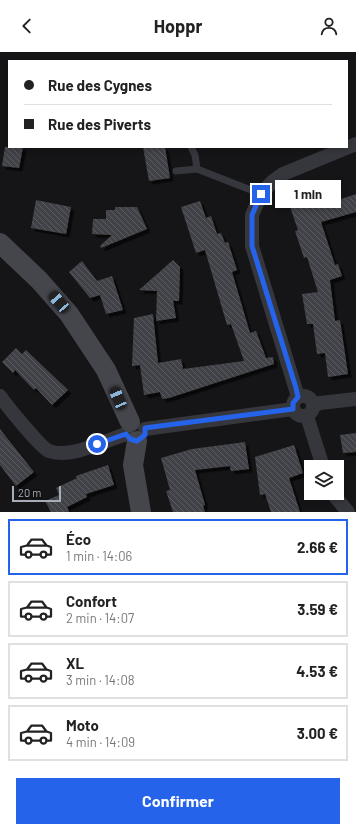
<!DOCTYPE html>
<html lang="fr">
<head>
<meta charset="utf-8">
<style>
	body { margin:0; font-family:Barlow,sans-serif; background:#f2f2f2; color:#222; height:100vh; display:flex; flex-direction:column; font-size:15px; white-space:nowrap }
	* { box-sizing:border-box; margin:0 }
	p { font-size:13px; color:#767676 }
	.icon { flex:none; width:22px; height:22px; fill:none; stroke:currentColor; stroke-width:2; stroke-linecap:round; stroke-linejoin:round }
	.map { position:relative; height:460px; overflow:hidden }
	.side { display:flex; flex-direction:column; background:#fff; flex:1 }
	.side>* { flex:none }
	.banner { position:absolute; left:8px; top:8px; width:340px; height:88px; border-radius:0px; box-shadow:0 2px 6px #0003; display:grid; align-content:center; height:88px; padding:0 16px; background:#fff }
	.fabs { position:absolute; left:304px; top:408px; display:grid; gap:8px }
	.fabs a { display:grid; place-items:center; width:40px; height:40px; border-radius:0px; background:#fff; box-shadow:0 2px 6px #0003; font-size:20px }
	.scale { position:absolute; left:12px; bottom:10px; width:49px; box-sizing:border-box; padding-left:4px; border:2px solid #a7adb7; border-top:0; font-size:11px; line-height:14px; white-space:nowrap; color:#a7adb7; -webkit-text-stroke:3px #101012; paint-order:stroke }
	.end { position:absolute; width:18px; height:18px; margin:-9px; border:5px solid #2563eb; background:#fff; box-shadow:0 0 0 2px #fff }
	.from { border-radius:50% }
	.bubble { position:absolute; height:28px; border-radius:0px; background:#fff; box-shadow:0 2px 6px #0003; font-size:13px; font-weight:700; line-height:28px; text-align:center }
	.car { position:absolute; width:12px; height:24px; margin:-12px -6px; border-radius:5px; box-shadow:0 0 3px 1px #0007; background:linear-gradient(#222 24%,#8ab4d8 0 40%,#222 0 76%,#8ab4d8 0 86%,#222 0) }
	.banner b { display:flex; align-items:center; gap:14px; height:38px; font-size:15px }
	.banner b+b { border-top:1px solid #e0e0e0 }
	.banner i { width:10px; height:10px; background:#222 }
	ul { padding:7px 0 0; list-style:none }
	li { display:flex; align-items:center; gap:12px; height:56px; margin:0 8px 6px; padding:0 8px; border:2px solid #e0e0e0; border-radius:0px }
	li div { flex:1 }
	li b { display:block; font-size:15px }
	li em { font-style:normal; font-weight:700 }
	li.selected { border-color:#2563eb }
	li>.icon { width:36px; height:36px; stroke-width:1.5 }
	.cta { display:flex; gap:8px; margin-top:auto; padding:8px 16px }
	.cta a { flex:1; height:46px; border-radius:0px; background:#2563eb; color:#fff; font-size:16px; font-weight:700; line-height:46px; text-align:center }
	header { display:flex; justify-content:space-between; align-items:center; height:52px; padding:0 16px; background:#fff; font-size:18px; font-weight:700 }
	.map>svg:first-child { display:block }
	.building { fill:url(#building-back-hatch); filter:url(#shadow) }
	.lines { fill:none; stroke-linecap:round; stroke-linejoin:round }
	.lane { stroke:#36373c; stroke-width:7 }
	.street { stroke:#36373c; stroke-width:14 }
	.secondary { stroke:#44464c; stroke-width:20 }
	.route { stroke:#2563eb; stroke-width:5 }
</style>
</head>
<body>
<header><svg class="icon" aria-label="back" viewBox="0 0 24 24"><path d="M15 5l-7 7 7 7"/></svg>Hoppr<svg class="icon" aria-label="person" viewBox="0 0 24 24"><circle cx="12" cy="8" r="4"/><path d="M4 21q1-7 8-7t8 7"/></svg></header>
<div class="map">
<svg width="356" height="460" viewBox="0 0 356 460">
	<defs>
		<pattern id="building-back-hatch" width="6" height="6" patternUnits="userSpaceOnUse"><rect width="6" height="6" fill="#414347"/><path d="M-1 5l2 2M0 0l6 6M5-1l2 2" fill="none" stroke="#5a5b5f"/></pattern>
		<filter id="shadow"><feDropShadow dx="3.5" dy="3.5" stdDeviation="0" flood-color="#0009"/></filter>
	</defs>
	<rect width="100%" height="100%" fill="#151517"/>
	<g class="building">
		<polygon points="5,95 23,95 19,116 2,114"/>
		<polygon points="143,95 165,95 170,126 149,129"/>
		<polygon points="332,138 335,149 356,142 356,160 321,170 335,213 338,212 342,224 330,228 335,269 340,268 348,322 328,325 325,301 317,302 313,272 307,272 302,242 318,240 307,205 304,206 295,179 298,178 288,149 303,145 304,148"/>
		<polygon points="36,148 71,155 66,182 31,176"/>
		<polygon points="200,149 206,166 211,164 217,182 221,181 225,191 228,190 237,218 232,220 250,281 256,279 266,306 273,305 274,312 169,346 162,347 160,340 144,343 140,313 132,314 134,266 153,262 158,311 181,307 183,317 244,309 231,272 227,273 205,198 196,201 181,155"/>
		<polygon points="115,155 137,155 147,177 101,196 100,194 112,183 92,182 93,167 106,167 106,158 115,158"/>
		<polygon points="173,208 180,215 179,249 173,249 176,266 156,269 157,239 139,238"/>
		<polygon points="82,209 97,229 112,224 123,258 106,262 100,243 90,246 69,220"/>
		<polygon points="16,296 22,302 26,298 68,338 52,353 36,336 34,338 15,318 13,321 2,310"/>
		<polygon points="0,377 34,420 16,434 0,413"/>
		<polygon points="356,381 356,400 343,401 340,383"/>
		<polygon points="245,390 249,417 231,419 230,414 195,418 205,453 203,454 205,460 173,460 166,439 170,438 161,406 192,397"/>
		<polygon points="294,393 303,421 289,426 300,460 271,460 265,442 260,443 255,405"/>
		<polygon points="108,413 114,433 86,442 87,445 67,455 69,460 51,460 45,449 59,443 56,436 77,426 76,424"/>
	</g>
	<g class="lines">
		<g class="lane">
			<polyline points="191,95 195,103 197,117 261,142"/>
			<polyline points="176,119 197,117"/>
		</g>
		<g class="street">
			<path d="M0,344C7,354 41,396 49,399C70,407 105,389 126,382"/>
			<circle cx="303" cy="354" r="10"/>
			<polyline points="298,345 252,194 252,163 261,142 272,130 283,122 356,92"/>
			<polyline points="313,354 320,351 356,347"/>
			<polyline points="307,364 323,415"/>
			<polyline points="145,377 293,357"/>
			<polyline points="332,441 348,460"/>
		</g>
		<g class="secondary">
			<polyline points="0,191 39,228 69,262 106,318 130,370"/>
			<polyline points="137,389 133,413 141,460"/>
		</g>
	</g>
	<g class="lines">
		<polyline class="route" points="97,392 126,382 130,387 137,389 145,383 145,376 152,375 293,357 293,351 298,345 296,336 252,194 252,163 261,142"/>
	</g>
</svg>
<div class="fabs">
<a><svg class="icon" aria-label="layers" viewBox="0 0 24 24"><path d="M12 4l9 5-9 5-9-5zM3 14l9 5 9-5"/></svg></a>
</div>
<div class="scale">20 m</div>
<i class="end from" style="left:97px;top:392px"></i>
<i class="end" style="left:261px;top:142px"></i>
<div class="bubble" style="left:275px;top:128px;width:66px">1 min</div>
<i class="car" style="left:59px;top:250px;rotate:319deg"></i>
<i class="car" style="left:118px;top:346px;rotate:337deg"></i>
<div class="banner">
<b><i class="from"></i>Rue des Cygnes</b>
<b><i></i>Rue des Piverts</b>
</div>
</div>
<section class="side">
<ul>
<li class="selected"><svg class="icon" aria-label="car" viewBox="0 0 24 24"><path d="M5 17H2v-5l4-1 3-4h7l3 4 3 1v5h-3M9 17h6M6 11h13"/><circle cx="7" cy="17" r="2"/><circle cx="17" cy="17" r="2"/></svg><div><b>Éco</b><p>1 min · 14:06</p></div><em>2.66 €</em></li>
<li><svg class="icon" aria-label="car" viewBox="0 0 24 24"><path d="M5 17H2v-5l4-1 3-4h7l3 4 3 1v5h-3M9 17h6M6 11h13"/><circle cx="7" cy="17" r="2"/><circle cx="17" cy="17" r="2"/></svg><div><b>Confort</b><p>2 min · 14:07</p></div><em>3.59 €</em></li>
<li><svg class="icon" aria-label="car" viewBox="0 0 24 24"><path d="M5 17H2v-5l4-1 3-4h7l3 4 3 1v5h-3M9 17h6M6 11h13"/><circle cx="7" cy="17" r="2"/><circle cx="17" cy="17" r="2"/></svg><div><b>XL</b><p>3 min · 14:08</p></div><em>4.53 €</em></li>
<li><svg class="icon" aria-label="car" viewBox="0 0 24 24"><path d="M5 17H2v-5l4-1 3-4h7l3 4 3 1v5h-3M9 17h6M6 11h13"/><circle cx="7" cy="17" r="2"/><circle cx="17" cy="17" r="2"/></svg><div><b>Moto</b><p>4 min · 14:09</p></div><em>3.00 €</em></li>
</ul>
<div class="cta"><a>Confirmer</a></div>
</section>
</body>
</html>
